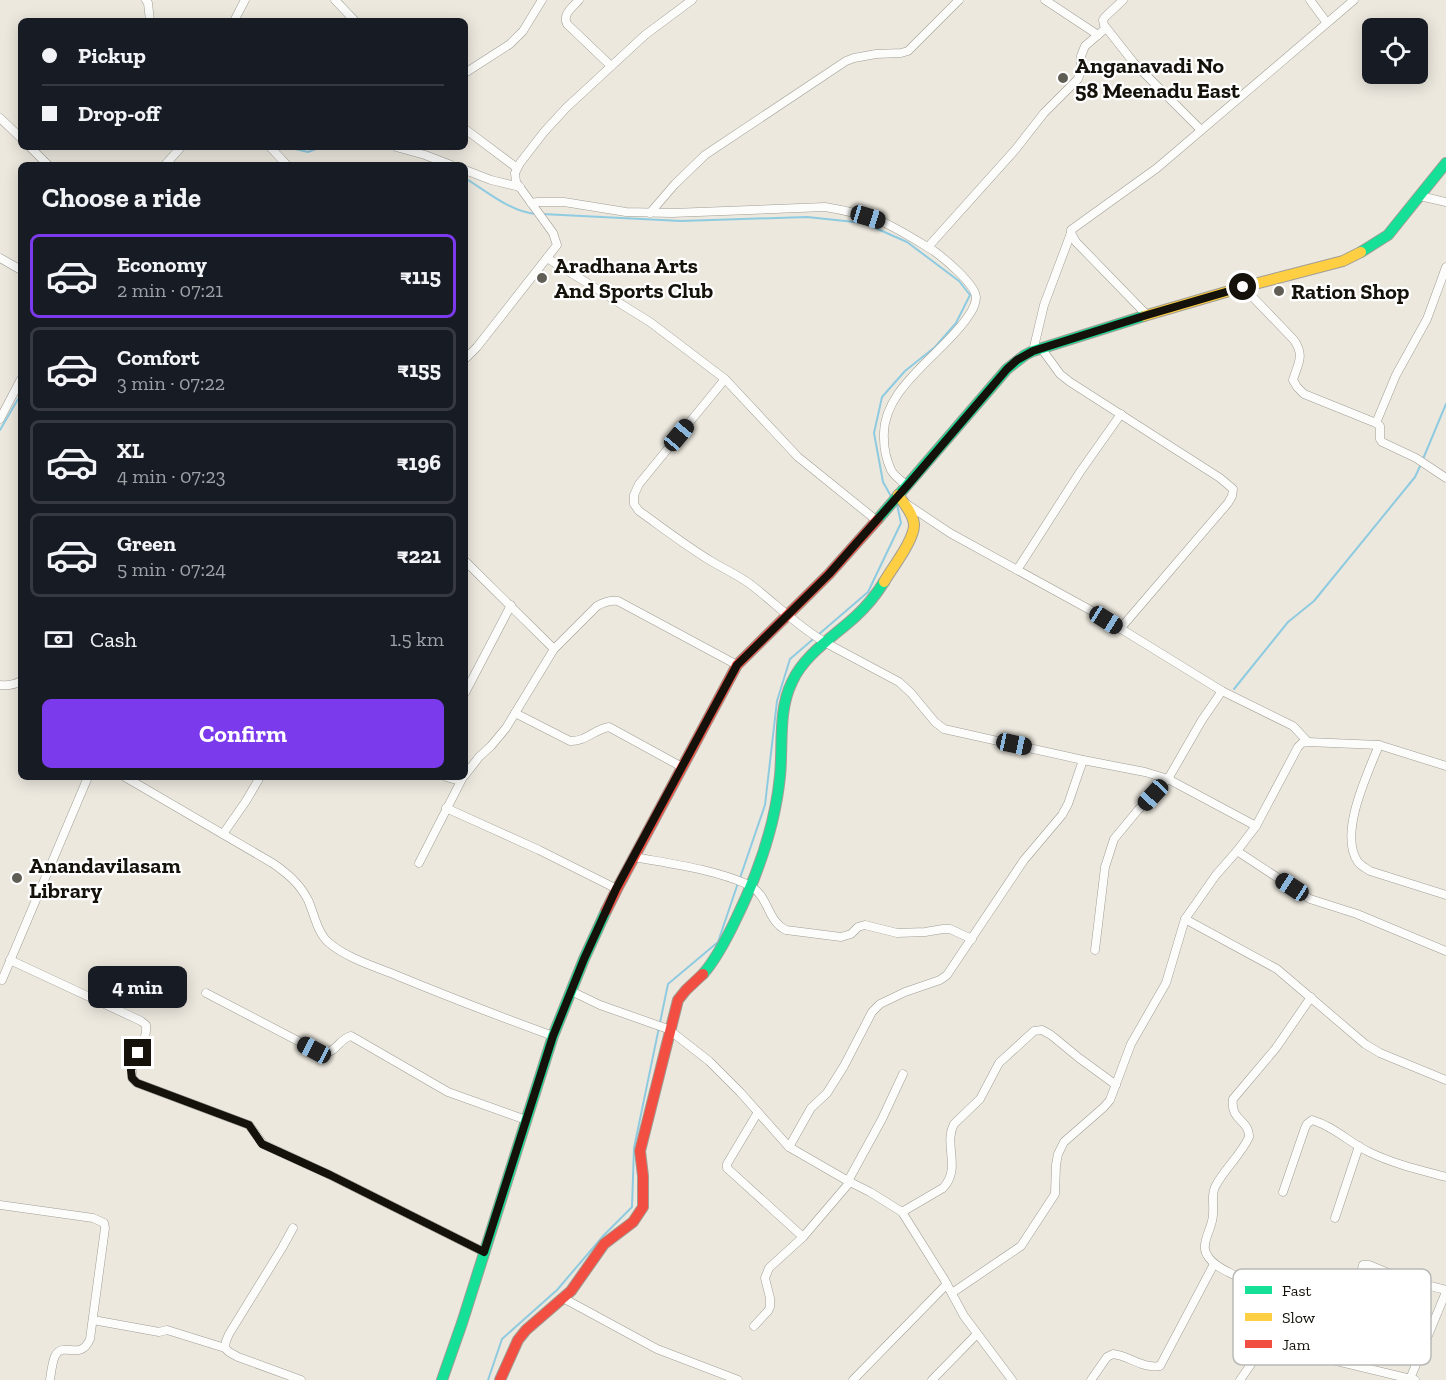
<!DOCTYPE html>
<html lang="en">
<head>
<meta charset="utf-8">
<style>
	body { margin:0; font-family:"Zilla Slab",serif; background:#20242c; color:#f1f3f6; height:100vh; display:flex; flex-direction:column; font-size:22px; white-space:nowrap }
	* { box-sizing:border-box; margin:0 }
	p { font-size:20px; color:#9ea1a6 }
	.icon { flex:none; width:33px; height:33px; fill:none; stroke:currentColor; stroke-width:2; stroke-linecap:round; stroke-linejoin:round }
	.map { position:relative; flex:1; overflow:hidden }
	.drawer { position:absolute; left:18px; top:162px; width:450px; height:618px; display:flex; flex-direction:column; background:#171b24; border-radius:9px; box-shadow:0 3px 15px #0003 }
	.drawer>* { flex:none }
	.banner { position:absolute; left:18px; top:18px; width:450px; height:132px; border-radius:9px; box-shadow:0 3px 15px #0003; display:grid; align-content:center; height:132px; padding:0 24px; background:#171b24 }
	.fabs { position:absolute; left:1362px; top:18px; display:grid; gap:12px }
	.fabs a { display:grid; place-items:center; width:66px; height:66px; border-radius:9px; background:#171b24; box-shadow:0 3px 15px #0003; font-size:30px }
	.end { position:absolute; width:27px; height:27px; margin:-14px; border:8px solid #14120b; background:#fff; box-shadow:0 0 0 3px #fff }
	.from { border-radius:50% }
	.bubble { position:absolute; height:42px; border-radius:9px; background:#171b24; box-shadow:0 3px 15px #0003; font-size:20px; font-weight:700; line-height:42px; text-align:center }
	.car { position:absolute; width:18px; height:36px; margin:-18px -9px; border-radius:8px; box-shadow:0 0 4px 2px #0007; background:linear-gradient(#222 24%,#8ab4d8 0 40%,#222 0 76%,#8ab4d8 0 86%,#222 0) }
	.banner b { display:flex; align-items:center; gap:21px; height:57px; font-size:22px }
	.banner b+b { border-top:2px solid #363941 }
	.banner i { width:15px; height:15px; background:#f1f3f6 }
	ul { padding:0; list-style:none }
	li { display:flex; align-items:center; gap:18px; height:84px; margin:0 12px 9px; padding:0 12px; border:3px solid #363941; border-radius:9px }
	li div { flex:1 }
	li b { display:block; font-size:22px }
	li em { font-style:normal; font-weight:700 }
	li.selected { border-color:#7c3aed }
	li>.icon { width:54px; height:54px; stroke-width:1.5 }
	h2 { padding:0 24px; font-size:27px; line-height:72px }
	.pay { display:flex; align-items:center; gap:15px; height:66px; padding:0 24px; font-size:22px }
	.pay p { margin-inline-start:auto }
	.primary-button { display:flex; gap:12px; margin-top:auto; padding:12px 24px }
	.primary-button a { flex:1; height:69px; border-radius:9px; background:#7c3aed; color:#fff; font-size:24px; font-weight:700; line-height:69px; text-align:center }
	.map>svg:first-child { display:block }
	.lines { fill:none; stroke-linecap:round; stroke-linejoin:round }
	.stream { stroke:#8fcbe0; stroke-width:2 }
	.street-casing { stroke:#a09d95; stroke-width:9 }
	.fast-casing { stroke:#a09d95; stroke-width:12 }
	.slow-casing { stroke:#a09d95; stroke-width:12 }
	.jam-casing { stroke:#a09d95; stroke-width:12 }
	.street { stroke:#fcfcfa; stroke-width:8 }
	.fast { stroke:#16e098; stroke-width:10 }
	.slow { stroke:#ffcf43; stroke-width:10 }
	.jam { stroke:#f24e42; stroke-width:10 }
	.route { stroke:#14120b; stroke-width:8 }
	.poi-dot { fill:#605d55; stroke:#fff; stroke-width:2 }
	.labels { text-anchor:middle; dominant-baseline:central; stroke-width:4.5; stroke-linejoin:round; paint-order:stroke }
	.poi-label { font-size:22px; font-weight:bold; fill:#14120b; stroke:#fff; text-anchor:start }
	.key { fill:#fff; stroke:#b8b8b6; stroke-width:1.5 }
	.key-label { font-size:16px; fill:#14120b }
</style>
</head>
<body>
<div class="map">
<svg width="1446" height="1380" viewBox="0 0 1446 1380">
	<rect width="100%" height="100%" fill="#ece8de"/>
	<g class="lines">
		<g class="stream">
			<polyline points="287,147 308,152 321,147"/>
			<path d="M465,178C486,191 512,213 537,214"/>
			<polyline points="542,214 681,221 807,217 864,223 907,242 959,281 970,295 956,323 935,347 905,371 882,397 874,433 883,482 892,498"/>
			<polyline points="0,430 21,394"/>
			<polyline points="1423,459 1446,404"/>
			<polyline points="1234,689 1288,622 1314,601 1415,477 1421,464"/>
			<polyline points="740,878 765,805 777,701 790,659 868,592 901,523 898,509 897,505"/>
			<polyline points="488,1380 502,1339 557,1290 604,1235 632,1207 634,1148 668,984 718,942 738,883"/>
		</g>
		<g class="street-casing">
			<g id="street">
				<polyline points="146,0 148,3 150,21"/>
				<polyline points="335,0 355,21"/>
				<path d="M579,0C573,7 562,14 567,24L611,66"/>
				<polyline points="1045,0 1098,35"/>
				<polyline points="1123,0 1105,17 1103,20 1104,25 1134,63 1201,130"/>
				<polyline points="1310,0 1327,23"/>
				<polyline points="234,21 245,0"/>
				<polyline points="465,73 510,44 523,31 542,0"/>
				<polyline points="0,118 21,138"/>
				<polyline points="465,129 517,168"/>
				<polyline points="30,147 48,165"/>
				<polyline points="270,147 287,165"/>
				<polyline points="396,147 425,155 451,165"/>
				<polyline points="165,165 181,147"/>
				<polyline points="465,170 491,180 520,187"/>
				<polyline points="1420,196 1446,202"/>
				<path d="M531,203L538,202H564L626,212L672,213L825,207C843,210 861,214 878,220C894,226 919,242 934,251C945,259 975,284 976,297C976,306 971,312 967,318C942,355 880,389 884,439C884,448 887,461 891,470C894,476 902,481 907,486"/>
				<polyline points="650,213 675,184 705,155 846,61 854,58 876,54 901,53 908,51 959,0"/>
				<polyline points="928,247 1015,150 1044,113 1078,79 1081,71 1081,56 1085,46 1106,28"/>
				<polyline points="0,258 21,270"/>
				<polyline points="547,258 650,322 725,379 798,457 876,520"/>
				<path d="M1243,287L1294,340C1305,356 1298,363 1293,380L1297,387L1304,394L1376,423L1380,426V439L1382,442L1416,458L1446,478"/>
				<polyline points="1147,315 1076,242 1072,235 1071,230 1157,168 1354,0"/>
				<polyline points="1041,348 1060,374 1070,382 1220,478 1233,489 1232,496 1228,503 1120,629"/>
				<polyline points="1033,351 1044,305 1071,233"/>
				<polyline points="465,359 477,347 557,245 553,233 516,182 515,173 520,163 544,132 566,108 645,35 692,0"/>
				<path d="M725,379L639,484L634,495V504L639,511C663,528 686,546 711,561C724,569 738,575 750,584C775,603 796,625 823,641"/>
				<polyline points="0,419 21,379"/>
				<polyline points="1376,423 1396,375 1427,319 1446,267"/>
				<polyline points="905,503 950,533 1092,611 1222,691 1293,726 1308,742"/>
				<polyline points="465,561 554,649"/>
				<polyline points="1017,570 1080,472 1121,414"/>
				<polyline points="826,643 899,682 911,693 935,722 944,729 1083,760 1145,772 1168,779 1256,826"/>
				<path d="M0,685C8,686 14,685 21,681"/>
				<polyline points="465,693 511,605"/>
				<path d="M515,713L570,741C585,742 595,729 609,727L682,767"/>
				<path d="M1379,745C1368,773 1338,834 1358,862C1361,866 1366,868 1370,871L1446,895"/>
				<path d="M465,775L479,757L491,746L506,728L554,649L597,606C604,602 610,600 618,601L737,665"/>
				<path d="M125,777L274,864C289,875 299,883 308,900C314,913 317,932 328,942C346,958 376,967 398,976C449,997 501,1017 553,1036"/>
				<polyline points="446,777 460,781"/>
				<polyline points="446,808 539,850 617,889"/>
				<polyline points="223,834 246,801 260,777"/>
				<polyline points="1237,851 1310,899 1357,914 1446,951"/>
				<path d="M634,857C672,864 713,869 749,885"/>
				<polyline points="419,863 463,777"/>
				<path d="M752,887C769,898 768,922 786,930L841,937L851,934L858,927L865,925L897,933L925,932L943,929H950L972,939"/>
				<polyline points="1185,919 1216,875 1237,851 1256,826 1298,747 1302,743 1308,742 1379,745 1446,766"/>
				<polyline points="1095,950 1105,867 1114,839 1138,810 1168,779 1202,720 1222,691"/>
				<path d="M10,960L141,1021L146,1025C148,1044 130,1059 132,1078L137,1083L249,1125L263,1144L330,1175L484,1252"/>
				<polyline points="2,980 88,777"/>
				<polyline points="571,991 600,1005 668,1029 709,1061 740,1092 789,1147 848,1181 870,1192 902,1212 944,1279 964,1316 1012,1380"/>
				<path d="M206,993L323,1054C338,1051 339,1039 351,1036L448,1092L526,1120"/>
				<polyline points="758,1112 727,1164 727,1168 803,1237"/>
				<polyline points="789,1147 811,1108 827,1093 844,1066 872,1012 880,1004 905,992 940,980 947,975 1024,860 1062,815 1068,804 1083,760"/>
				<polyline points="848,1181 882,1119 903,1074"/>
				<path d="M1283,1192L1305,1128L1307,1124L1312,1120C1333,1126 1350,1143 1369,1152C1394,1164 1420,1170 1446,1177"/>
				<path d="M0,1205L93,1218L104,1223L105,1228L90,1339C80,1362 64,1340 55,1356C52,1363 51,1373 50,1380"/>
				<path d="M902,1212L943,1188C962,1168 943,1145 954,1124L980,1099L999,1063L1034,1031L1042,1030L1051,1035L1079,1058L1116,1085"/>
				<polyline points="1335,1218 1359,1146"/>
				<polyline points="293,1228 282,1248 229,1334 226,1341 225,1348 229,1352 238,1357 301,1380"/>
				<polyline points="952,1293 1021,1246 1055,1194 1056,1165 1058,1154 1064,1142 1104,1107 1110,1100 1131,1044 1166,983 1185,919 1277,969 1365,1044 1380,1053 1446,1080"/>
				<polyline points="563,1298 657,1349 738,1380"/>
				<polyline points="93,1320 159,1332 167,1330 225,1348"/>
				<polyline points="754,1326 768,1311 770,1307 770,1298 765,1278 769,1268 803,1237 850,1182"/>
				<path d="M1265,1344L1272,1335L1273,1330L1249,1319L1246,1315L1252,1297L1253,1290C1243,1274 1220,1273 1209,1258C1206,1254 1204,1250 1205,1245C1206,1234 1213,1225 1213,1214C1214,1204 1211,1196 1215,1187C1224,1169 1241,1155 1249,1137C1249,1119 1230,1121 1233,1099L1276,1048L1311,997"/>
				<polyline points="1329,1359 1334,1335 1356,1293 1363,1265 1369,1265 1403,1279 1446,1290"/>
				<polyline points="1410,1379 1446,1292"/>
				<polyline points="853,1380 947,1284"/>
				<polyline points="932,1380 977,1334"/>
				<path d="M1091,1380L1107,1357L1113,1354C1130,1356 1142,1369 1160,1366L1214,1264"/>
				<polyline points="1240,1380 1265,1344 1415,1380"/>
			</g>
		</g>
		<g class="fast-casing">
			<g id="fast">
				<polyline points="1361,252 1388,235 1446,163"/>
				<polyline points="878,519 1007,369 1025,355 1033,351 1144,316"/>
				<path d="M703,974C717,958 727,938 736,919C758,874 775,827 780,776C783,746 778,710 792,682C804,655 833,637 855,617C866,607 876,595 884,582"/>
				<polyline points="442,1380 462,1323 553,1036 584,959 606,911"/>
			</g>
		</g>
		<g class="slow-casing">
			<g id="slow">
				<polyline points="1144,316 1243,287 1343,261 1361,252"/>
				<path d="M884,582C892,568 915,539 914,524C913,514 904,503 898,495"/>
			</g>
		</g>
		<g class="jam-casing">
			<g id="jam">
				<polyline points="606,911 617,889 737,665 829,574 878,519"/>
				<polyline points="500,1380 518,1340 526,1330 571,1291 604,1244 633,1222 643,1207 643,1176 640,1151 678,1000 686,990 703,974"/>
			</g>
		</g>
		<use href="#street" class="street"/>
		<use href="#fast" class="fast"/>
		<use href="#slow" class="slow"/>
		<use href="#jam" class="jam"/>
	</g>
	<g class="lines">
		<polyline class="route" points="138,1053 131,1070 132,1078 137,1083 249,1125 262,1144 330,1175 484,1252 553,1036 584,959 616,889 737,665 829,574 907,486 1007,369 1017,360 1033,351 1147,315 1243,287"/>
	</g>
	<g class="poi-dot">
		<circle cx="1063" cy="78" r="6"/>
		<circle cx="542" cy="278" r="6"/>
		<circle cx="1279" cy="291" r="6"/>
		<circle cx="17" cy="878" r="6"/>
	</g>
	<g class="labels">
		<g class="poi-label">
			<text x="1075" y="65">Anganavadi No<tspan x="1075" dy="25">58 Meenadu East</tspan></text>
			<text x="554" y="265">Aradhana Arts<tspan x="554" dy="25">And Sports Club</tspan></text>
			<text x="1291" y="291">Ration Shop</text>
			<text x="29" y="865">Anandavilasam<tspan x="29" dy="25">Library</tspan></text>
		</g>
	</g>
	<rect x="1233" y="1269" width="198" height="96" rx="9" class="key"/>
	<rect x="1245" y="1286" width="27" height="8" fill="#16e098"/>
	<rect x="1245" y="1313" width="27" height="8" fill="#ffcf43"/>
	<rect x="1245" y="1340" width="27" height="8" fill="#f24e42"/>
	<g class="key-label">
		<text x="1282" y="1296">Fast</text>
		<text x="1282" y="1323">Slow</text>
		<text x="1282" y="1350">Jam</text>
	</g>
</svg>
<div class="fabs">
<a><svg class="icon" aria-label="locate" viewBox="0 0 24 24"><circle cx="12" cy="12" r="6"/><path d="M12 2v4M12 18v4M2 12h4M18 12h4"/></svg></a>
</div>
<i class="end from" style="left:1243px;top:287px"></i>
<i class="end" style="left:138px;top:1053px"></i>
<div class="bubble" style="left:88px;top:966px;width:99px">4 min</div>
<i class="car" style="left:868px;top:217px;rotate:107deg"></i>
<i class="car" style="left:679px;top:435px;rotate:40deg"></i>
<i class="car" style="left:1106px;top:620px;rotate:122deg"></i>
<i class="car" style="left:1014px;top:744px;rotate:102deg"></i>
<i class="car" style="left:1153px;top:795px;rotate:223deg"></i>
<i class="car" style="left:1292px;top:887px;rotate:303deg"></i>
<i class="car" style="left:314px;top:1050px;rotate:298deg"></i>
<div class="banner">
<b><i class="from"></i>Pickup</b>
<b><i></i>Drop-off</b>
</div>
<section class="drawer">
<h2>Choose a ride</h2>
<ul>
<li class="selected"><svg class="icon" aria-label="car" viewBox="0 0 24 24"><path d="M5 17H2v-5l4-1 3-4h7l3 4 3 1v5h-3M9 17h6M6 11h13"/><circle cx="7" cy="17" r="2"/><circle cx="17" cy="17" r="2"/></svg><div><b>Economy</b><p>2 min · 07:21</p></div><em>₹115</em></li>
<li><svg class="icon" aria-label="car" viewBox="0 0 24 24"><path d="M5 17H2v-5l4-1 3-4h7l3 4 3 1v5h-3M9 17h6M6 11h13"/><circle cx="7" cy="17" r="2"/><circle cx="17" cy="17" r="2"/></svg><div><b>Comfort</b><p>3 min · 07:22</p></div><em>₹155</em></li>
<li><svg class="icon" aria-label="car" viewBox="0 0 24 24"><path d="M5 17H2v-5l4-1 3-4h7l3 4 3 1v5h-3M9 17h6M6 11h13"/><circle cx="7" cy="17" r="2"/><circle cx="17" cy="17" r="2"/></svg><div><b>XL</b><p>4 min · 07:23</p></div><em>₹196</em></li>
<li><svg class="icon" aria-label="car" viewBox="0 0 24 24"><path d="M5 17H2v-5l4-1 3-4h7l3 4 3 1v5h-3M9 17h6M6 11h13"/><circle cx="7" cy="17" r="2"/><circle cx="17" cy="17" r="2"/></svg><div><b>Green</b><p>5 min · 07:24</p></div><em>₹221</em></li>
</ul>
<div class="pay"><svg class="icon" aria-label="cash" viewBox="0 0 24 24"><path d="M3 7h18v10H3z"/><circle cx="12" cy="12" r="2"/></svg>Cash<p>1.5 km</p></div>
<div class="primary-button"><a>Confirm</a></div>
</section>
</div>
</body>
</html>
